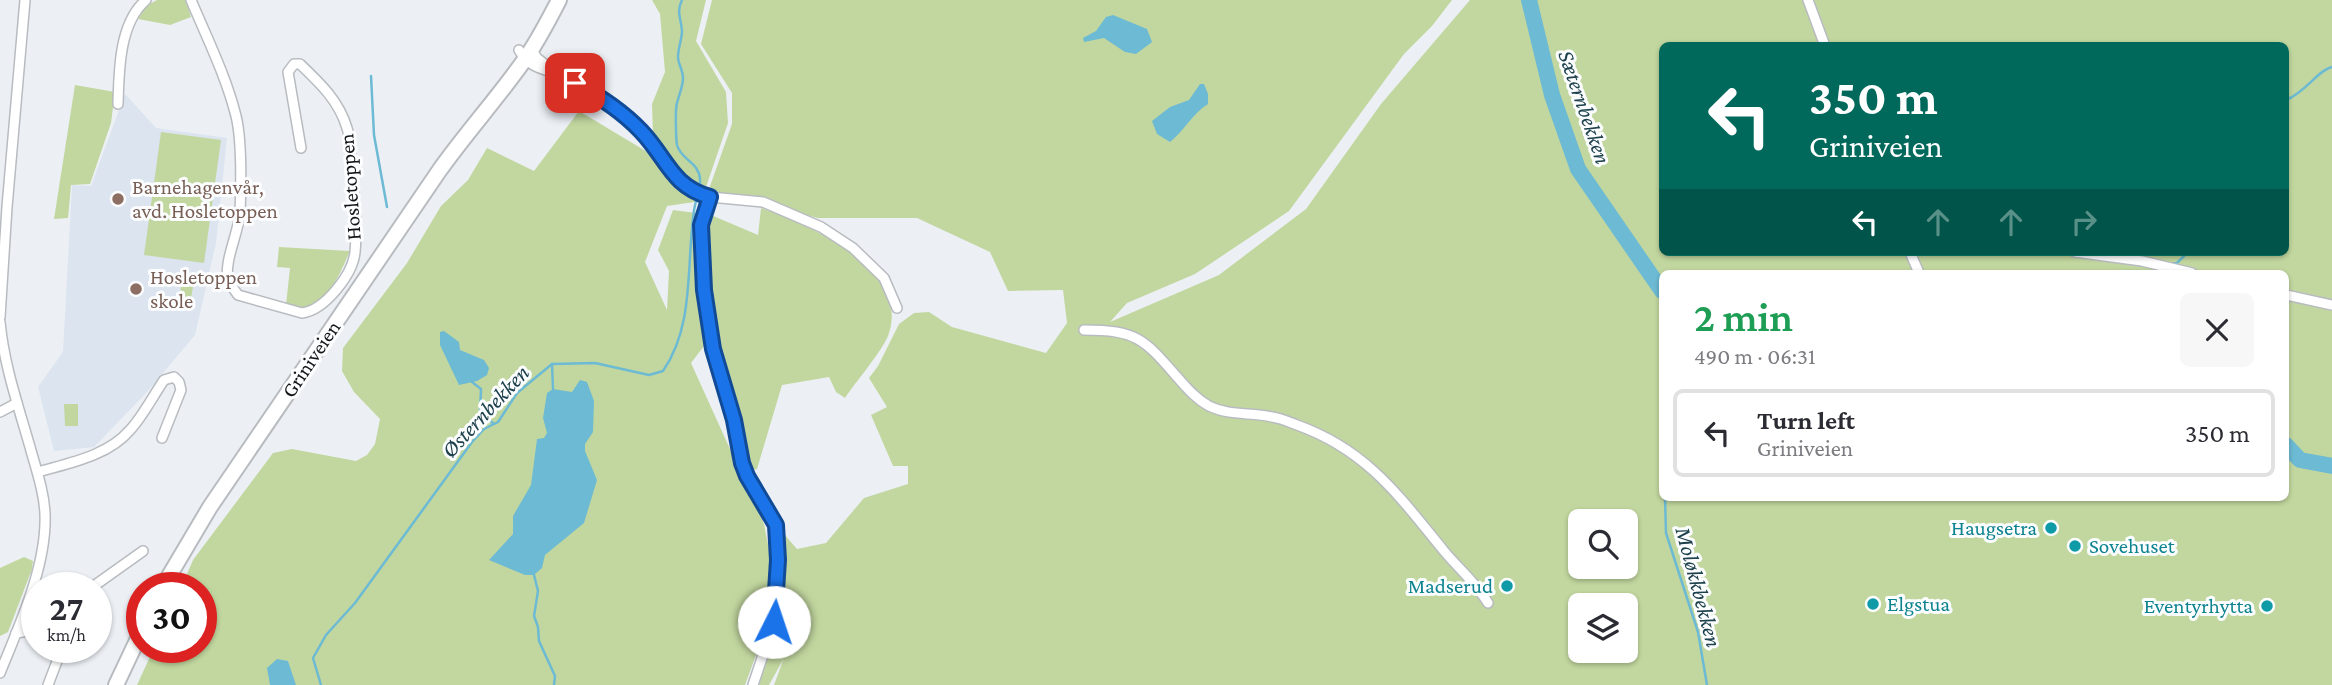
<!DOCTYPE html>
<html lang="en">
<head>
<meta charset="utf-8">
<style>
  body { margin:0; font-family:"Crimson Pro",serif; background:#f7f7f7; color:#2b2b33; height:100vh; display:flex; flex-direction:column; font-size:26px; white-space:nowrap }
  * { box-sizing:border-box; margin:0 }
  p { font-size:23px; color:#7c7c81 }
  .icon { flex:none; width:38px; height:38px; fill:none; stroke:currentColor; stroke-width:2; stroke-linecap:round; stroke-linejoin:round }
  .map { position:relative; flex:1; overflow:hidden }
  .panel { position:absolute; left:1659px; top:270px; width:630px; height:231px; display:flex; flex-direction:column; background:#fff; border-radius:10px; box-shadow:0 2px 5px #0004 }
  .panel>* { flex:none }
  .banner { position:absolute; left:1659px; top:42px; width:630px; height:214px; border-radius:10px; box-shadow:0 2px 5px #0004; background:#00695c; color:#fff; overflow:hidden }
  .controls { position:absolute; left:1568px; top:509px; display:grid; gap:14px }
  .controls a { display:grid; place-items:center; width:70px; height:70px; border-radius:10px; background:#fff; box-shadow:0 2px 5px #0004; font-size:35px }
  .speed { position:absolute; left:21px; top:572px; display:flex; gap:14px; font-size:35px; font-weight:700; text-align:center }
  .speed>* { display:grid; place-content:center; width:91px; height:91px; border-radius:50%; background:#fff; box-shadow:0 2px 5px #0004; line-height:1 }
  .speed small { font-size:18px; font-weight:400 }
  .speed .limit { border:10px solid #d22; background:#fff; color:#111 }
  .pin { position:absolute; display:grid; place-items:center; width:60px; height:60px; color:#fff; margin:-30px; border-radius:14px; box-shadow:0 4px 10px #0006 }
  .me { position:absolute; width:77px; margin:-38px; rotate:4deg; stroke-linejoin:round; filter:drop-shadow(0 0 5px #0008) }
  .turn { display:flex; align-items:center; gap:24px; height:147px; padding:0 35px; font-size:32px }
  .turn .icon { width:91px; height:91px; stroke-width:2.5 }
  .turn b { display:block; font-size:49px; line-height:60px }
  .lanes { display:flex; align-items:center; height:66px; padding:0 35px; background:#0003; justify-content:center; gap:35px; direction:ltr }
  .lanes .off { opacity:.35 }
  .round { display:grid; place-items:center; flex:none; width:74px; height:74px; border-radius:10px; background:#f7f7f7 }
  .overview { display:flex; align-items:center; justify-content:space-between; height:119px; padding:0 35px }
  h1 { font-size:42px; font-weight:600; line-height:52px; color:#1e9e55 }
  ul { padding:0; list-style:none }
  li { display:flex; align-items:center; gap:21px; height:88px; margin:0 14px 10px; padding:0 21px; border:4px solid #e1e1e2; border-radius:10px }
  li div { flex:1 }
  li b { display:block; font-size:26px }
  li em { font-style:normal }
  .map>svg:first-child { display:block }
  .built { fill:#dbe4ef }
  .green { fill:#c2d79f; fill-rule:evenodd }
  .water { fill:#6cbad3 }
  .lines { fill:none; stroke-linecap:round; stroke-linejoin:round }
  .stream { stroke:#6cbad3; stroke-width:2.5 }
  .river { stroke:#6cbad3; stroke-width:16 }
  .street-casing { stroke:#b8bcc0; stroke-width:12 }
  .primary-casing { stroke:#b8bcc0; stroke-width:18 }
  .street { stroke:#fff; stroke-width:9 }
  .primary { stroke:#fff; stroke-width:14 }
  .route-casing { stroke:#114b97; stroke-width:18 }
  .route { stroke:#1a73e8; stroke-width:12 }
  .education-dot { fill:#8d6e63; stroke:#fcfdfe; stroke-width:2.5 }
  .culture-dot { fill:#0f9aa8; stroke:#fcfdfe; stroke-width:2.5 }
  .labels { text-anchor:middle; stroke-width:6; stroke-linejoin:round; paint-order:stroke }
  .education-label { font-size:21px; fill:#785e54; stroke:#fcfdfe; text-anchor:start }
  .street-label { font-size:21px; fill:#121415; stroke:#fcfdfe }
  .culture-label { font-size:21px; fill:#0d838f; stroke:#fcfdfe; text-anchor:end }
  .water-label { font-size:23px; font-style:italic; fill:#1d414d; stroke:#fcfdfe }
</style>
</head>
<body>
<div class="map">
<svg width="2332" height="685" viewBox="0 0 2332 685">
  <rect width="100%" height="100%" fill="#ecf0f5"/>
  <path class="built" d="M125,94l31,34 71,10 -11,105 -21,92 -49,58 -52,54 -40,4 -16,-64 25,-35 9,-167 19,1z"/>
  <g class="green">
    <path d="M157,0h29l5,17 -21,8 -32,-6 8,-13z"/>
    <path d="M652,0h54l-10,41 30,51 2,31 -22,64 3,2 23,-65v-31l-31,-49 11,-44h740l-20,26 -28,28 -115,157 -94,63 -68,29 -17,19 109,-47 87,-66 75,-105 89,-104h862v685h-1558l10,-27 -15,27h-10l21,-72 4,-79 13,15 29,-6 38,-45 44,-14v-18h-15l-22,-51 16,-8 -18,-29 9,-12 21,-42 15,-11 15,-1 23,15 94,26 21,-30 -4,-33 -55,1 -18,-39 -73,-34h-99l-83,-22 -68,10 -22,56 22,48 2,-39 -11,-21 15,-40 38,5 47,20 3,-27c47,16 152,62 127,128 -6,15 -33,47 -43,62l-9,-6 -7,-15 -47,8 -25,84 -5,1 -24,-86 -11,-55 -26,34 73,161 9,47 -10,65 -18,49h-608l17,-37h47v-60h-20l12,-28 80,-107 19,-4 64,12 11,-6 8,-11 5,-25 -26,-27 -12,-21 1,-23 64,-85 34,-57 27,-26 19,-32 47,23 45,-60 110,66 -14,-11 -22,-31 -1,-31 13,-32 -5,-58zM1662,46h624v206h-624zM1662,273h624v224h-624zM1580,522h46v45h-46zM1580,606h46v45h-46z"/>
    <path d="M75,85l40,7 -4,31 -21,61 -19,1 -3,33 -14,1z"/>
    <path d="M161,132l60,8 -17,123 -60,-8z"/>
    <path d="M279,247l71,4c-9,19 -19,49 -42,56 -7,1 -16,-1 -22,-2l4,-37 -13,-1z"/>
    <path d="M182,279l12,2 -4,23 -11,-1z"/>
    <path d="M64,404h14v22h-13z"/>
    <path d="M24,557l9,4 -1,8 -24,63 -8,4v-68z"/>
  </g>
  <g class="water">
    <path d="M1113,15l34,14 5,13 -16,12 -11,-2 -21,-14 -20,4 -1,-4 13,-7 10,-14z"/>
    <path d="M1200,84h4l4,10v10c-15,9 -24,27 -38,38l-13,-8 -5,-13 18,-14 19,-7z"/>
    <path d="M444,331l15,11 1,8 24,10 5,8 -2,7 -10,6 -18,4 -19,-40v-13z"/>
    <path d="M580,380l7,2 7,19 -1,31 -8,12v7l12,29 -13,43 -39,32 -3,13 -8,7h-9l-36,-15 24,-26v-18l18,-31 6,-46 7,-1 3,-5 -4,-15 4,-25 6,-4 19,3z"/>
    <path d="M277,659l11,2 8,24h-26l-3,-17z"/>
  </g>
  <g class="lines">
    <g class="stream">
      <path d="M371,76l3,59 13,72"/>
      <path d="M2286,100c19,-7 32,-30 46,-33"/>
      <path d="M2169,264l8,-1 11,-11"/>
      <path d="M552,364l1,25"/>
      <path d="M472,382l9,7 -1,25 13,9"/>
      <path d="M1665,497l1,36 32,99 9,53"/>
      <path d="M534,575l4,16 -4,25 4,11 1,14 16,35 -1,9"/>
      <path d="M321,685l-8,-27 13,-23 29,-32 117,-161 12,-13 14,-7 19,-29 35,-29 43,-1 54,12 14,-4c32,-46 23,-107 31,-160 1,-10 7,-22 6,-32 -1,-17 -19,-19 -23,-34 -1,-6 -2,-36 0,-42 2,-9 6,-16 6,-25 0,-8 -5,-14 -5,-21 0,-9 4,-18 4,-26 -1,-13 -6,-19 0,-31"/>
    </g>
    <g class="river">
      <path d="M1529,0l23,95 26,74 84,122"/>
      <path d="M2286,445l14,15 32,6"/>
    </g>
    <g class="street-casing">
      <g id="street">
        <path d="M191,0c16,38 35,76 45,116 6,24 5,71 4,97 -2,22 -16,47 -12,68l10,14 64,18c23,-3 51,-39 53,-61 3,-27 -2,-60 -4,-87 -1,-11 0,-26 -4,-37 -8,-27 -27,-45 -47,-64h-6l-6,8 13,76"/>
        <path d="M1808,0l17,46"/>
        <path d="M531,49l6,9 17,14 42,22 45,37 41,54 28,12 53,5 58,25 32,21 31,30 13,30"/>
        <path d="M519,50c8,14 18,18 33,22"/>
        <path d="M118,104c1,-33 1,-81 28,-104"/>
        <path d="M710,197l-9,28 3,65 9,59 21,71 13,56 29,49 2,15 -4,82 -21,63"/>
        <path d="M1910,252l9,21"/>
        <path d="M2075,252l67,9 50,12"/>
        <path d="M2286,295l46,10"/>
        <path d="M0,317l7,-110 18,-207"/>
        <path d="M0,322c4,43 18,83 30,125 6,22 14,44 15,67 2,52 -26,112 -45,159"/>
        <path d="M1084,330c53,0 60,9 94,48 9,10 18,21 31,28 20,10 42,6 63,11 8,1 17,5 25,8 70,25 102,71 147,126 15,18 32,32 44,52"/>
        <path d="M0,412l17,-9"/>
        <path d="M38,472c31,-9 70,-16 92,-42 13,-14 23,-34 34,-50l10,-3 5,5 2,8 -19,48"/>
        <path d="M91,588l52,-37"/>
        <path d="M16,633l13,-2 8,-5"/>
        <path d="M48,685l14,-37"/>
      </g>
    </g>
    <g class="primary-casing">
      <g id="primary">
        <path d="M162,588l48,-81 229,-336c27,-38 57,-71 84,-109 14,-19 25,-41 36,-62"/>
        <path d="M116,685l26,-55"/>
      </g>
    </g>
    <use href="#street" class="street"/>
    <use href="#primary" class="primary"/>
  </g>
  <g class="lines">
    <g class="route-casing">
      <path id="route" d="M575,83c24,13 48,29 66,48 26,27 30,55 69,66l-9,28 3,65 9,59 21,71 8,43 5,13 29,49 2,35 -4,62"/>
    </g>
    <use href="#route" class="route"/>
  </g>
  <g class="education-dot">
    <circle cx="118" cy="199" r="7"/>
    <circle cx="136" cy="289" r="7"/>
  </g>
  <g class="culture-dot">
    <circle cx="2051" cy="528" r="7"/>
    <circle cx="2075" cy="546" r="7"/>
    <circle cx="1507" cy="586" r="7"/>
    <circle cx="1873" cy="604" r="7"/>
    <circle cx="2267" cy="606" r="7"/>
  </g>
  <g class="labels">
    <g class="education-label">
      <text x="132" y="194">Barnehagenvår,<tspan x="132" dy="24">avd. Hosletoppen</tspan></text>
      <text x="150" y="284">Hosletoppen<tspan x="150" dy="24">skole</tspan></text>
    </g>
    <g class="street-label">
      <text transform="translate(350 187) rotate(-94)" y="7">Hosletoppen</text>
      <text transform="translate(311 359) rotate(-56)" y="7">Griniveien</text>
    </g>
    <g class="culture-label">
      <text x="2037" y="535">Haugsetra</text>
      <text x="2089" y="553" text-anchor="start">Sovehuset</text>
      <text x="1493" y="593">Madserud</text>
      <text x="1887" y="611" text-anchor="start">Elgstua</text>
      <text x="2253" y="613">Eventyrhytta</text>
    </g>
    <g class="water-label">
      <text transform="translate(1585 107) rotate(71)" y="8">Sæternbekken</text>
      <text transform="translate(485 411) rotate(-47)" y="8">Østernbekken</text>
      <text transform="translate(1699 587) rotate(75)" y="8">Moløkkbekken</text>
    </g>
  </g>
</svg>
<div class="controls">
<a><svg class="icon" aria-label="search" viewBox="0 0 24 24"><circle cx="10" cy="10" r="6"/><path d="M15 15l6 6"/></svg></a>
<a><svg class="icon" aria-label="layers" viewBox="0 0 24 24"><path d="M12 4l9 5-9 5-9-5zM3 14l9 5 9-5"/></svg></a>
</div>
<div class="speed"><div>27<small>km/h</small></div><div class="limit">30</div></div>
<div class="pin" style="left:575px;top:83px;background:#d93025"><svg class="icon" aria-label="arrive" viewBox="0 0 24 24"><path d="M6 21V4h12l-3 4 3 4H6"/></svg></div>
<svg class="me" style="left:774px;top:622px" viewBox="-20 -20 40 40"><circle r="19" fill="#fff"/><path d="M0-13L10 11 0 6-10 11z" fill="#1a73e8"/></svg>
<div class="banner">
<div class="turn"><svg class="icon" aria-label="left" viewBox="0 0 24 24"><path d="M17 20v-9H6M10 6l-5 5 5 5"/></svg><div><b>350 m</b>Griniveien</div></div>
<div class="lanes"><svg class="icon" aria-label="left" viewBox="0 0 24 24"><path d="M17 20v-9H6M10 6l-5 5 5 5"/></svg><svg class="icon off" aria-label="ahead" viewBox="0 0 24 24"><path d="M12 20V5M6 11l6-6 6 6"/></svg><svg class="icon off" aria-label="ahead" viewBox="0 0 24 24"><path d="M12 20V5M6 11l6-6 6 6"/></svg><svg class="icon off" aria-label="right" viewBox="0 0 24 24"><path d="M7 20v-9h11M14 6l5 5-5 5"/></svg></div>
</div>
<section class="panel">
<div class="overview"><div><h1>2 min</h1><p>490 m · 06:31</p></div><a class="round"><svg class="icon" aria-label="close" viewBox="0 0 24 24"><path d="M6 6l12 12M18 6L6 18"/></svg></a></div>
<ul>
<li><svg class="icon" aria-label="left" viewBox="0 0 24 24"><path d="M17 20v-9H6M10 6l-5 5 5 5"/></svg><div><b>Turn left</b><p>Griniveien</p></div><em>350 m</em></li>
</ul>
</section>
</div>
</body>
</html>
